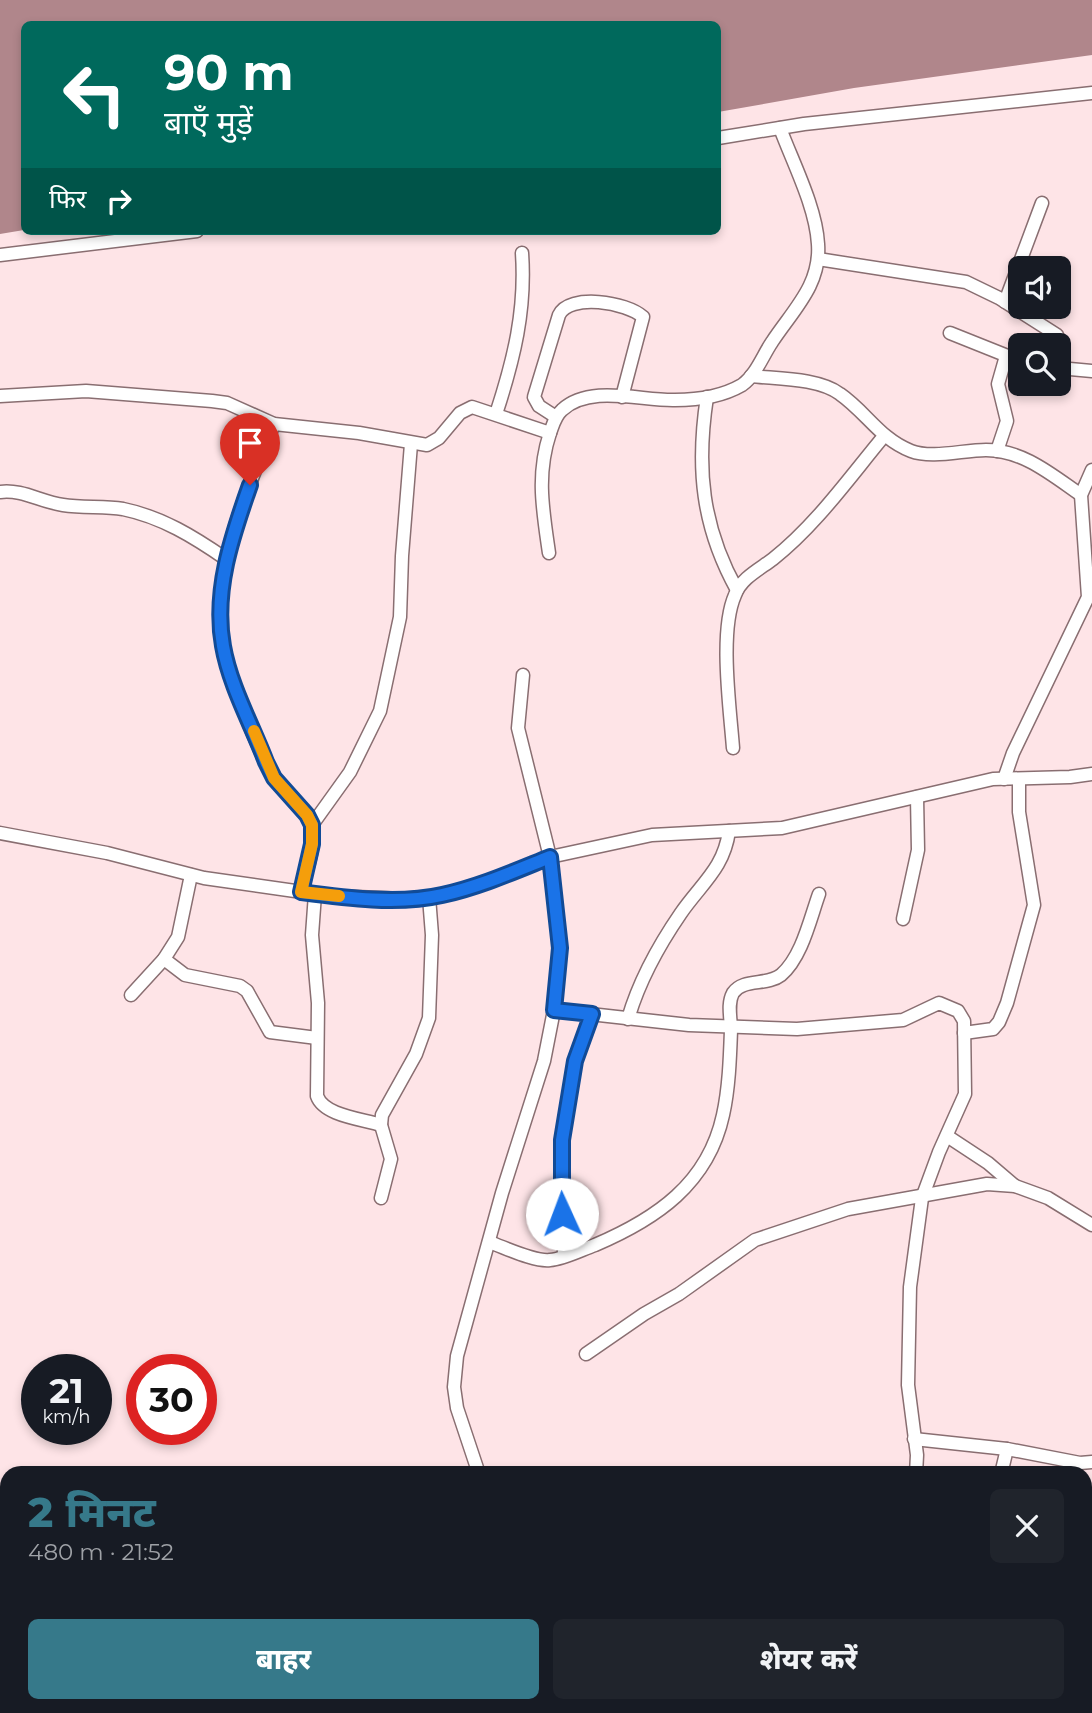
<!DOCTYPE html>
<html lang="hi">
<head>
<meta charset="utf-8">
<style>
  body { margin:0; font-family:Montserrat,"Noto Sans Devanagari",sans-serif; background:#20242c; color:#f1f3f6; height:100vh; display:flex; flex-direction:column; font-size:26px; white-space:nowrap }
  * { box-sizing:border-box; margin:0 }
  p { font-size:23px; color:#9ea1a6 }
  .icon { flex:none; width:38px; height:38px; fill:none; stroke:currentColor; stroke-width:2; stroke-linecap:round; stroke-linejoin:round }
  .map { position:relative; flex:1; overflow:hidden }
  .details { position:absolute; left:0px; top:1466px; width:1092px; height:247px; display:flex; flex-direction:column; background:#171b24; border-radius:21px 21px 0 0; box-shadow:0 4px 10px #0003 }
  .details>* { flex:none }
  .hud { position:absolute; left:21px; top:21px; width:700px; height:214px; border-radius:10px; box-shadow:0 4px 10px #0003; background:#00695c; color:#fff; overflow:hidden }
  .buttons { position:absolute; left:1008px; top:256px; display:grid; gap:14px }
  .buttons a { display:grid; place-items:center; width:63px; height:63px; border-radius:10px; background:#171b24; box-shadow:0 4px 10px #0003; font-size:35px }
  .speed { position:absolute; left:21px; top:1354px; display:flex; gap:14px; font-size:35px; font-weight:700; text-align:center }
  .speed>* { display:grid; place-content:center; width:91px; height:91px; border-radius:50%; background:#171b24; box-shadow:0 4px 10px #0003; line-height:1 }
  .speed small { font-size:18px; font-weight:400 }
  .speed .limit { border:10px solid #d22; background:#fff; color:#111 }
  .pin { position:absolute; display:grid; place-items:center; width:60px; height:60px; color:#fff; margin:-72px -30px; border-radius:50% 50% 50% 0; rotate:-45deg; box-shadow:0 0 7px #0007 }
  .pin .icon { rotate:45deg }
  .me { position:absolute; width:77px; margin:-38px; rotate:358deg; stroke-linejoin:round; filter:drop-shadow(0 0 5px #0008) }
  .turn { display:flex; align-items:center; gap:24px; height:147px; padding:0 28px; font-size:32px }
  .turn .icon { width:91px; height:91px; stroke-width:2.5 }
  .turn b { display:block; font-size:49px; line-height:60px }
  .then { display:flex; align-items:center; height:66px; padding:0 28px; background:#0003; gap:14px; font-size:26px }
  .round { display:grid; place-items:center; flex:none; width:74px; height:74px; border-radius:10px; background:#20242c }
  .overview { display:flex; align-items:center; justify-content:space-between; height:119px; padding:0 28px }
  h1 { font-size:42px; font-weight:800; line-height:52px; color:#36798a }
  .cta { display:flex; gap:14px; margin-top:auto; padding:14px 28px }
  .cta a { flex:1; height:80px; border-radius:10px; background:#36798a; color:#fff; font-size:28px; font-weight:800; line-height:80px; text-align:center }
  .cta a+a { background:#20242c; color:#f1f3f6 }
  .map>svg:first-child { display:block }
  .water { fill:#b0868b }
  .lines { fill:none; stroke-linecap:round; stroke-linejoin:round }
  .minor-casing { stroke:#896e71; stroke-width:15 }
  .minor { stroke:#fff; stroke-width:12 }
  .route-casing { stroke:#114b97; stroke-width:18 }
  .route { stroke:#1a73e8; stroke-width:12 }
  .slow { stroke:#f59e0b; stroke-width:12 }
</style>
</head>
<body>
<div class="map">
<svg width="1092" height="1713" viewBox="0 0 1092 1713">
  <rect width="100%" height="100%" fill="#fee4e7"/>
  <path class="water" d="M0,0h1092v55l-238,33 -136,24v-88h-694v206l-24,4z"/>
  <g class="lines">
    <g class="minor-casing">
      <g id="minor">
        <path d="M718,138l86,-14 288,-31"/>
        <path d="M0,255l197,-24"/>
        <path d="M818,259l148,23 33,16 58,37 3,33"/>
        <path d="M1005,302l37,-99"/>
        <path d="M950,333l70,28"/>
        <path d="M1059,368l33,3"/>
        <path d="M751,376c27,3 67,2 89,18 26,18 40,45 71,57 21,8 52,-1 75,-1 37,0 66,25 95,45"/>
        <path d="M0,396l86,-5 126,10 15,2 47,21 85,9 68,12 12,-7 21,-25 12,-6 78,26"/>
        <path d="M707,397c-11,71 -5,130 30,193"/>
        <path d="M496,414c18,-55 30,-104 26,-161"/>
        <path d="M556,417l-17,-11 -5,-9 25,-82c10,-22 68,-13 84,2l-21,80"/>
        <path d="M274,424c-28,69 -63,145 -51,221 4,27 37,111 52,134 11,16 34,30 37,50 4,19 -7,44 -11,63"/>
        <path d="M997,451l10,-30 -9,-37 8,-28"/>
        <path d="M0,492c22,-3 41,10 63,13 20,3 41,1 60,4 39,8 71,28 103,50"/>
        <path d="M549,553c-6,-42 -13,-78 1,-120 3,-8 5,-17 12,-23 28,-26 79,-9 113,-10 22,0 48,-4 67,-15 14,-10 21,-30 30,-43 21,-32 49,-57 46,-98 -2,-37 -25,-81 -38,-116"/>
        <path d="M733,748c-3,-40 -14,-117 2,-153 6,-17 25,-26 38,-36 43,-34 76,-81 111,-123"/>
        <path d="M1004,779l9,-26 75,-156 -7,-102 11,-25"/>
        <path d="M312,825l38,-53 30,-61 20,-94 2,-61 9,-112"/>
        <path d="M0,833l107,20 97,25 126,18 76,3 34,-3 30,-8 80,-31 102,-22 130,-7 211,-49 77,-2 22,-3"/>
        <path d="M315,894l-3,41 6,68 -1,93c7,20 46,23 64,29"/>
        <path d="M903,919l15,-69 -1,-53"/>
        <path d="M164,959l21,16 55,11 7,5 23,41 47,6"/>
        <path d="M131,995l33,-36 14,-22 13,-62"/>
        <path d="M554,1010l135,15 108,4 106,-9 36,-17 19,8 6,10 1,73 -26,58 -17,46 -12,89 -2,98 9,70 -1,19"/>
        <path d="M628,1019c11,-38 31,-74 53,-106 21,-30 43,-45 48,-82"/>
        <path d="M964,1033l29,-4 6,-7 8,-19 27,-98 -15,-93v-33"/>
        <path d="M947,1136l41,27 27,23"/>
        <path d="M381,1198l10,-39 -10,-34 1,-10 34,-61 13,-36 3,-83 -3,-38"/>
        <path d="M489,1242c15,5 45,20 61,18 14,-1 31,-10 45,-15 61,-26 113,-61 128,-130 6,-27 7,-57 8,-85 0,-12 -4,-26 2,-37 10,-15 34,-7 48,-18 21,-18 29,-56 38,-81"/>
        <path d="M564,1256l-2,-116 13,-79 17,-46"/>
        <path d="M586,1354l58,-40 35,-20 76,-54 93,-31 139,-25 28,2 33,12 44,27"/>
        <path d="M914,1439l93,10 73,14 12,-1"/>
        <path d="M479,1474l-22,-66 -3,-21 3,-31 45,-163 42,-132 10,-51 6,-62 -10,-91 -32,-129 5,-53"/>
        <path d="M1001,1474l6,-25"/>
        <path d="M1085,1661l7,-8"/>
        <path d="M394,1713l5,-7"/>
        <path d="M866,1713l1,-7"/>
        <path d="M1041,1713l1,-7"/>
      </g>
    </g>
    <use href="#minor" class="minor"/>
  </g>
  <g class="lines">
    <g class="route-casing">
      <path id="route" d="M250,485c-18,51 -37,106 -27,161 7,40 29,79 43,116l8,16 33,37 5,10v19l-11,48c45,6 97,13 141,3 37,-8 73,-24 108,-38l10,91 -6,62 38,4 -17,47 -13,79v74"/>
    </g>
    <use href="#route" class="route"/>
    <path class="slow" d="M254,731l20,47 33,37 5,10v19l-11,48 38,4"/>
  </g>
</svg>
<div class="buttons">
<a><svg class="icon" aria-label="sound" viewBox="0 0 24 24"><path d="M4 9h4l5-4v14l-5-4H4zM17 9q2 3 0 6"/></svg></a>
<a><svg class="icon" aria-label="search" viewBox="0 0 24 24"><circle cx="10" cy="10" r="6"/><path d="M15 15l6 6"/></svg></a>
</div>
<div class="speed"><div>21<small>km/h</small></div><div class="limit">30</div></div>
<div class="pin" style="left:250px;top:485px;background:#d93025"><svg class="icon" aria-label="arrive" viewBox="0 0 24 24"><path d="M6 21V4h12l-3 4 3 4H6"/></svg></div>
<svg class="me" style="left:562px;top:1214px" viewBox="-20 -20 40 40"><circle r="19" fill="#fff"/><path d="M0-13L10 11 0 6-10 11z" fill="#1a73e8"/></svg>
<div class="hud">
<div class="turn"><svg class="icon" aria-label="left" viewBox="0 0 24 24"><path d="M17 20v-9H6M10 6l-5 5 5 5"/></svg><div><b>90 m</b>बाएँ मुड़ें</div></div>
<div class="then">फिर<svg class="icon" aria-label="right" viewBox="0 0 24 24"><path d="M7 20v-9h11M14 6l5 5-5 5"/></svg></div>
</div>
<section class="details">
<div class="overview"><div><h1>2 मिनट</h1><p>480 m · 21:52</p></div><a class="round"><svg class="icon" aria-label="close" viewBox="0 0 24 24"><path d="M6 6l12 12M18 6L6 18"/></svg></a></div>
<div class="cta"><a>बाहर</a><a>शेयर करें</a></div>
</section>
</div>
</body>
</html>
